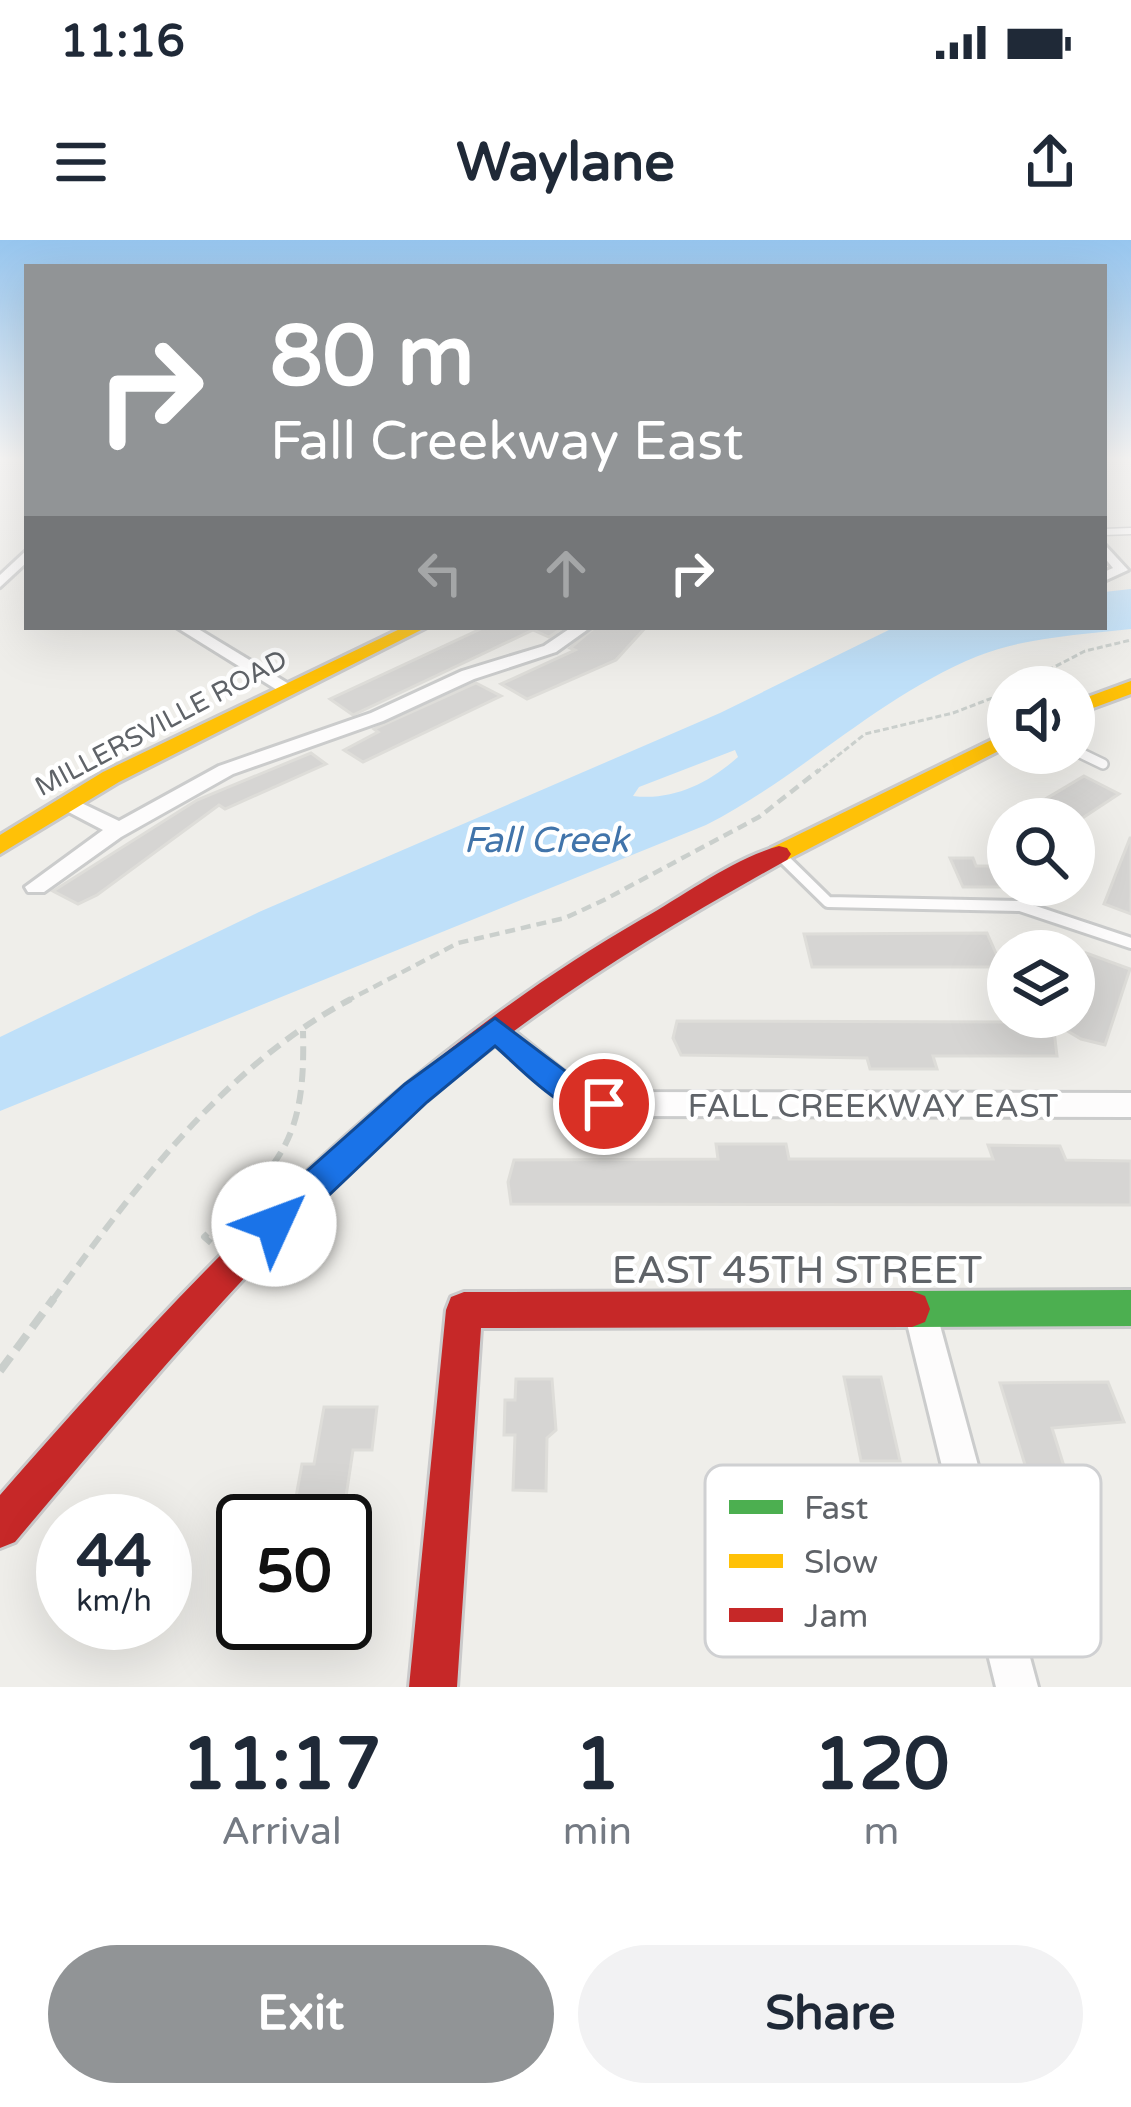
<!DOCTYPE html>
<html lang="en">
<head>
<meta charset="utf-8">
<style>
  body { margin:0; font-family:"Varela Round",sans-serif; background:#f2f2f3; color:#1f2937; height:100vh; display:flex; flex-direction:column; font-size:45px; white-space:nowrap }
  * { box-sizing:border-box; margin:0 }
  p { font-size:39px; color:#747a83 }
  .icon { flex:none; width:66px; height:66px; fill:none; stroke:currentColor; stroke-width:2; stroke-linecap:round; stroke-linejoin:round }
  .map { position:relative; height:1447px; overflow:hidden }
  .details { display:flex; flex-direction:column; background:#fff; flex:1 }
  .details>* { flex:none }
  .banner { position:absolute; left:24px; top:24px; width:1083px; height:366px; border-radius:0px; box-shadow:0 12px 48px #0002; background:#919496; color:#fff; overflow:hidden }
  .controls { position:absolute; left:987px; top:426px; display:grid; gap:24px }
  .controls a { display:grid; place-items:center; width:108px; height:108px; border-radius:50%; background:#fff; box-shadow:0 12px 48px #0002; font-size:60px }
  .speed { position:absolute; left:36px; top:1254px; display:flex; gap:24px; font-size:60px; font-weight:700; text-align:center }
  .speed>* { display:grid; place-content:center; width:156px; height:156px; border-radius:50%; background:#fff; box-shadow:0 12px 48px #0002; line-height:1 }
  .speed small { font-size:30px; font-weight:400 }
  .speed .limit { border:6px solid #111; border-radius:18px; background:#fff; color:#111 }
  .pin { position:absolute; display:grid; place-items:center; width:102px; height:102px; color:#fff; margin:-51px; border:6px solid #fff; border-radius:50%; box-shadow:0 3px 12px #0007 }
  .me { position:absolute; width:132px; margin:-66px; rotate:47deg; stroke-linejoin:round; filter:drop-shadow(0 0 9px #0008) }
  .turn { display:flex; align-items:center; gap:42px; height:252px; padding:0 48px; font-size:54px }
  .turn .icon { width:156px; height:156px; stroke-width:2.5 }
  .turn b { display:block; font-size:84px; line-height:102px }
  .lanes { display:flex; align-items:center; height:114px; padding:0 48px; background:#0003; justify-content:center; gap:60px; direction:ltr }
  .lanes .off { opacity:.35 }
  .eta { display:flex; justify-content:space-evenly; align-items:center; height:204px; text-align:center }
  .eta b { font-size:72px; font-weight:700; line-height:84px }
  .primary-button { display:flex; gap:24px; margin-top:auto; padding:24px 48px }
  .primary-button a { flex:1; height:138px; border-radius:72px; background:#919496; color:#fff; font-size:48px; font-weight:700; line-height:138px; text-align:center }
  .primary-button a+a { background:#f2f2f3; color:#1f2937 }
  .status { display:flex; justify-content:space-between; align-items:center; height:84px; padding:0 60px; background:#fff; direction:ltr }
  .status svg { height:33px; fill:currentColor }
  header { display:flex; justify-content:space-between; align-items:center; height:156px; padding:0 48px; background:#fff; font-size:54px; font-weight:700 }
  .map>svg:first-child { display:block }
  .water { fill:#bfe0f9; fill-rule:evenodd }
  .building { fill:#d6d5d3; stroke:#deddd9; stroke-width:3 }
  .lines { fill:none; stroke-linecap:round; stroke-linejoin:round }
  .lane-far2-casing { stroke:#cbcccc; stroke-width:9 }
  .lane-far1-casing { stroke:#cbcccc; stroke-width:14 }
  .lane-casing { stroke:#cbcccc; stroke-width:16 }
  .street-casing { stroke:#cbcccc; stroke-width:6 }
  .fast-casing { stroke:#cacacb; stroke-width:6 }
  .slow-casing { stroke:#cacacb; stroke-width:6 }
  .jam-casing { stroke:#cacacb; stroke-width:6 }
  .path-far3 { stroke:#cacfcc; stroke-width:3; stroke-dasharray:6 3; stroke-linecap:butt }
  .path-far2 { stroke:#cacfcc; stroke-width:4.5; stroke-dasharray:10 6; stroke-linecap:butt }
  .path-far1 { stroke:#cacfcc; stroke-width:6; stroke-dasharray:14 8; stroke-linecap:butt }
  .path { stroke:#cacfcc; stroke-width:8; stroke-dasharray:18 9; stroke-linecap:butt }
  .lane-far2 { stroke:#fdfcfc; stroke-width:6 }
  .lane-far1 { stroke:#fdfcfc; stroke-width:9 }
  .lane { stroke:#fdfcfc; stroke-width:10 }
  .street { fill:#fdfcfc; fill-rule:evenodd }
  .fast { fill:#4caf50; fill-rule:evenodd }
  .slow { fill:#ffc107; fill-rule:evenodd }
  .jam { fill:#c62828; fill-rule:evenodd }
  .route { fill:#1a73e8; stroke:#114b97; stroke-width:3 }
  .labels { text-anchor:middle; stroke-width:9; stroke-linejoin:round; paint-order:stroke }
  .far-street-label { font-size:27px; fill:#5f6368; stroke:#fff }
  .street-label { font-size:33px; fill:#5f6368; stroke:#fff }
  .water-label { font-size:36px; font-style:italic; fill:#4174aa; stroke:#fff }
  .near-street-label { font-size:39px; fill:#5f6368; stroke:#fff }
  .key { fill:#fff; stroke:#cfd0d2; stroke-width:3 }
  .key-label { font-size:33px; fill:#5f6368 }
</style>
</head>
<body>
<div class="status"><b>11:16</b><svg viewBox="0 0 49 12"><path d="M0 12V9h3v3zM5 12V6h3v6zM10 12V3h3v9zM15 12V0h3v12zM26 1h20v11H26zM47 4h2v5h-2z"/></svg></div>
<header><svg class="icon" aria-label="menu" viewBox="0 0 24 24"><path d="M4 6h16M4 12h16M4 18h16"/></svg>Waylane<svg class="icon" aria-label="share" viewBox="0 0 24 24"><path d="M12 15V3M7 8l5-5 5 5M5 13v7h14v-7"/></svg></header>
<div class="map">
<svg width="1131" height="1447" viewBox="0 0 1131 1447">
  <rect width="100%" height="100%" fill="#efeeea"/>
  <path class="water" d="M1131,349v40c-51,6 -105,8 -153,27 -101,41 -177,121 -272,169l-706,286v-74l259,-125 461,-199 175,-86h209v-35zM735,510l3,7c-29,26 -65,44 -105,39l6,-9z"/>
  <g class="building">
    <path d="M485,387h79l-15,10 -16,-7 -180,85 -23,-16z"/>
    <path d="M595,387h51l-30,33 -89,39 -26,-15 74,-34 -5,-2z"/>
    <path d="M476,443l25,13 -138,66 -19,-12 34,-18 -4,-3z"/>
    <path d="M311,513l15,11 -101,45 -6,-4 -122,90 -19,9 -25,-13 144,-91z"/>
    <path d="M1084,536l35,18 -38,25h-69z"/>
    <path d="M1130,598h1v76l-27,-10z"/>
    <path d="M950,618h23l3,8h32v21h-45z"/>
    <path d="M987,693l15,34h-190l-8,-33z"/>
    <path d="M1086,713l44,16 -25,76 -24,-6 -37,-22h30v-33z"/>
    <path d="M677,781l376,1 4,34h-124l4,13h-67l-3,-11 -186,-3 -8,-17z"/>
    <path d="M716,904h70l3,15h204l-5,-14 72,1 6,14 65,1v44l-620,-1 -3,-22 6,-22 204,-1z"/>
    <path d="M844,1137h37l19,84h-39z"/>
    <path d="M516,1139h36l4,51 -9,8 -1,53 -33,-1 2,-55h-11l1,-35h10z"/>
    <path d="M1108,1142l16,40 -72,6 16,51 -39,-1 -29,-95z"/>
    <path d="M324,1167h53l-5,43h-19l-9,60h-34l2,-13h-16l6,-33h12z"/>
  </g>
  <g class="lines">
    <g class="lane-far2-casing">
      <path id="lane-far2" d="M1104,292l27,-1"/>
    </g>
    <g class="lane-far1-casing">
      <path id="lane-far1" d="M1074,510l29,14"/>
    </g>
    <g class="lane-casing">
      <path id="lane" d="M779,614l49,48 192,4 111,37"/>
    </g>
    <g class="street-casing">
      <g id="street">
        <path d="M1104,304l24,26 -24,11v-9l9,-4 -9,-11z"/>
        <path d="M27,310v12l-27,25v-12z"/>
        <path d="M176,387h19l102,62 -15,4z"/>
        <path d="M572,387h19l-35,25 -82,27 -91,42 -150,53 -112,63 -77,55h-16l-3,-5 78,-57 -44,-23v-8h14l46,22 100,-55 152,-53 91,-42 82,-25z"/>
        <path d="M495,780l9,3 76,61 24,8 527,1v24l-527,-1 -44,-16 -74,-63 -4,-7 4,-7z"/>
        <path d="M919,1051l12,4 4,12 103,380h-42l-93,-380 4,-12z"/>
      </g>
    </g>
    <g class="fast-casing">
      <path id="fast" d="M1131,1050v36l-219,1 -13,-5 -5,-13 5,-13 13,-5z"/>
    </g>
    <g class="slow-casing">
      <g id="slow">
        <path d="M404,387h23l-308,155 -119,72v-19l103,-63z"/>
        <path d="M1131,441v13l-57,21v-13z"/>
        <path d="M1008,492v14l-221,114h-16l-4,-6 4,-6z"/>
      </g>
    </g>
    <g class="jam-casing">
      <g id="jam">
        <path d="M779,606l8,2 4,6 -4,6c-106,59 -210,121 -306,196 -176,139 -322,315 -466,486l-15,6v-53c191,-218 389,-430 642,-576 43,-24 90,-60 137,-73z"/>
        <path d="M912,1051l13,5 5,13 -5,13 -13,5 -431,1 -24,359h-48l37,-377 5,-13 13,-5z"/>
      </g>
    </g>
    <g class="path-far3">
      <path d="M1016,447l69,-36 46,-11"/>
      <path d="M816,533l49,-39 88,-21 55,-21"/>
    </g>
    <path class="path-far2" d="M345,762l113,-59 107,-25 39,-18 155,-83 60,-47"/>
    <g class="path-far1">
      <path d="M211,1003l-7,-6c77,-73 102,-96 99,-206"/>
      <path d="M52,1061c83,-113 172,-235 299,-302"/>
    </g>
    <path class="path" d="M0,1131l54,-73"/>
    <use href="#lane-far2" class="lane-far2"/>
    <use href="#lane-far1" class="lane-far1"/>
    <use href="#lane" class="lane"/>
    <use href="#street" class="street"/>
    <use href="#fast" class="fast"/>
    <use href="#slow" class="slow"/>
    <use href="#jam" class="jam"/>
  </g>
  <linearGradient id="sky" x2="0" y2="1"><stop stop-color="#97c6ef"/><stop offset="0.52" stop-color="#f8f7f6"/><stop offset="1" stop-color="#f8f7f6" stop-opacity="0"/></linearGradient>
  <rect width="1131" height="421" fill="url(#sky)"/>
  <path class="route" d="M495,778l86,65 34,11 5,10 -5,9c-42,15 -91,-42 -120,-67l-68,56 -141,134 -12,4 -13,-4 -5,-12 5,-12 144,-128z"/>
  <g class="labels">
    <g class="far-street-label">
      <text transform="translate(161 483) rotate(-28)" y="9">MILLERSVILLE ROAD</text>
    </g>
    <g class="street-label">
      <text x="873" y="877">FALL CREEKWAY EAST</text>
    </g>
    <g class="water-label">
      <text x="546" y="612">Fall Creek</text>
    </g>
    <g class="near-street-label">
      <text x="797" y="1043">EAST 45TH STREET</text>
    </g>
  </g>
  <rect x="705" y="1225" width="396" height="192" rx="18" class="key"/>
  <rect x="729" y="1260" width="54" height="14" fill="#4caf50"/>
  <rect x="729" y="1314" width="54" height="14" fill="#ffc107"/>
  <rect x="729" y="1368" width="54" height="14" fill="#c62828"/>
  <g class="key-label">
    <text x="804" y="1279">Fast</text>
    <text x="804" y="1333">Slow</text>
    <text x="804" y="1387">Jam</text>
  </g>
</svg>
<div class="controls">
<a><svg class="icon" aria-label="sound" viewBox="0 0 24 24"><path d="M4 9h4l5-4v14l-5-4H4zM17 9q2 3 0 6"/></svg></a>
<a><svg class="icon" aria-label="search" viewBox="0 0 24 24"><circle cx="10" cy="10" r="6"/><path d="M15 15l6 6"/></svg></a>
<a><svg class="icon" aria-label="layers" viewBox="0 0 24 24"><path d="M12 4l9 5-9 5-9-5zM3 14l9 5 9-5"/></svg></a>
</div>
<div class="speed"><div>44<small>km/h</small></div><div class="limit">50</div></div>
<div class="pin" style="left:604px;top:864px;background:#d93025"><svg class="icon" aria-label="arrive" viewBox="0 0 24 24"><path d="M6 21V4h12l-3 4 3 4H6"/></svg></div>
<svg class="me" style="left:274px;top:984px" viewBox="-20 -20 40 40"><circle r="19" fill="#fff"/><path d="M0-13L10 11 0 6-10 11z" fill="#1a73e8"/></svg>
<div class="banner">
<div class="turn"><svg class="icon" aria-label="right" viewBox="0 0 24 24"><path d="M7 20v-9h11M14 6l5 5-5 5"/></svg><div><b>80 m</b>Fall Creekway East</div></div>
<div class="lanes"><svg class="icon off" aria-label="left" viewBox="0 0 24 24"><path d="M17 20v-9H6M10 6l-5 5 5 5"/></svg><svg class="icon off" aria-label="ahead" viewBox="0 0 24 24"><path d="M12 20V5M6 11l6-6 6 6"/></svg><svg class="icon" aria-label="right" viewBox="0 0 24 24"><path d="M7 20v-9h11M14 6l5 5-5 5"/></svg></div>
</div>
</div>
<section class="details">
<div class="eta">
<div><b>11:17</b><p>Arrival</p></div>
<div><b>1</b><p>min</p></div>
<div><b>120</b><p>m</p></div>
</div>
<div class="primary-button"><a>Exit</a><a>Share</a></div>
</section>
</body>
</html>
